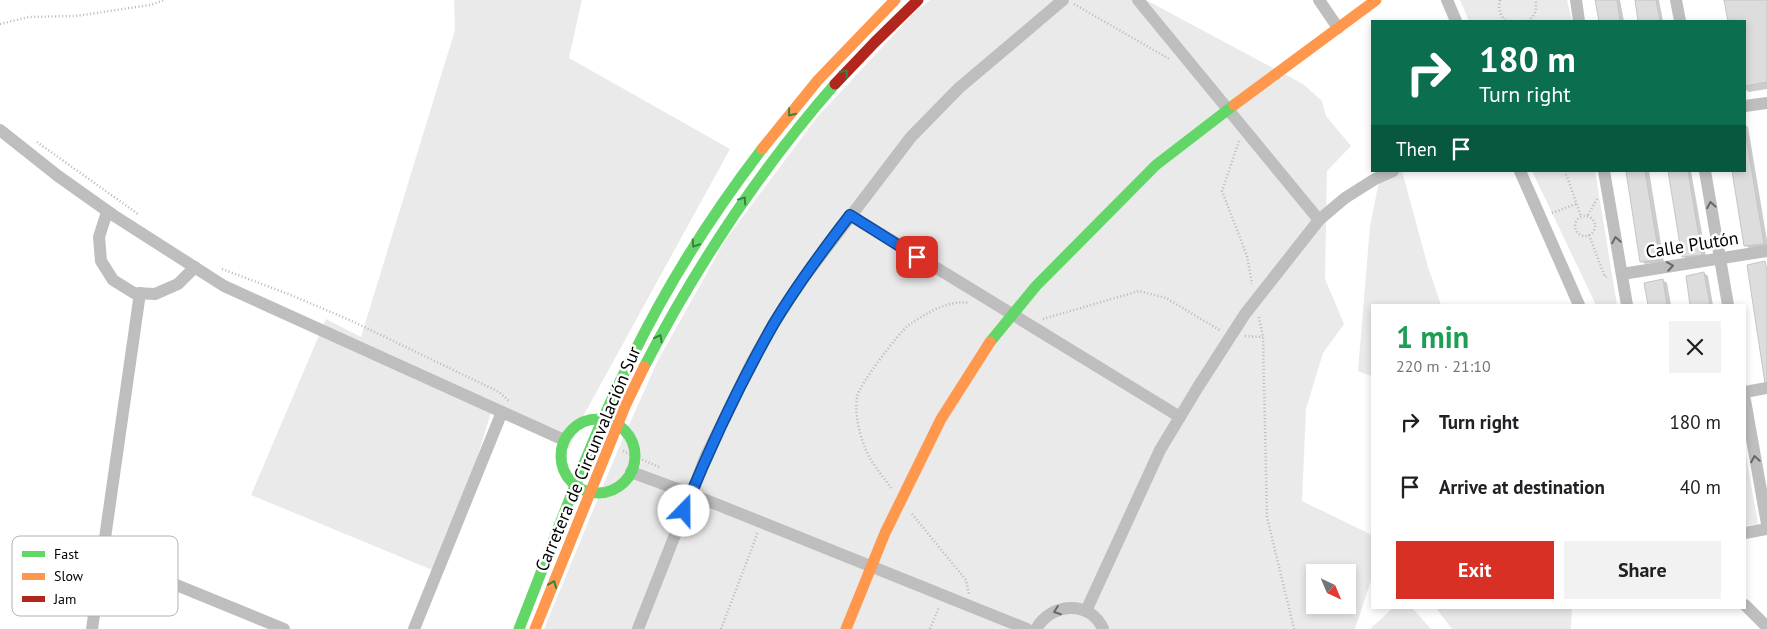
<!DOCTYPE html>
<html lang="en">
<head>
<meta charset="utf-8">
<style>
  body { margin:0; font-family:"PT Sans",sans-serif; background:#f2f2f2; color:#202124; height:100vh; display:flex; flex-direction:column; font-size:19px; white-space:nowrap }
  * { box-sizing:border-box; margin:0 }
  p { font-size:16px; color:#757577 }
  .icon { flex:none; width:28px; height:28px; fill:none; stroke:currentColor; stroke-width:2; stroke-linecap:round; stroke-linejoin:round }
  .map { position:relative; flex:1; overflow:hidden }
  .drawer { position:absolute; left:1371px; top:304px; width:375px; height:305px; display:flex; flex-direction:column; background:#fff; border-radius:0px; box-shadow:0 2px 8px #0003 }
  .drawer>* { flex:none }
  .banner { position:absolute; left:1371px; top:20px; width:375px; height:152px; border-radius:0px; box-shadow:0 2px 8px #0003; background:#0b6e4f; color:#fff; overflow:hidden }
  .needle { width:32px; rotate:136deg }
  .buttons { position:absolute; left:1306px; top:564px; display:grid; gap:10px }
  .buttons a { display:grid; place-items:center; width:50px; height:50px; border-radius:0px; background:#fff; box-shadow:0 2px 8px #0003; font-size:25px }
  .pin { position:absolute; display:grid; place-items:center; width:42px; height:42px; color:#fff; margin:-21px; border-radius:10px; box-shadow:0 2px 8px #0006 }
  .me { position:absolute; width:55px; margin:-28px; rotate:22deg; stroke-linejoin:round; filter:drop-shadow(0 0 4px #0008) }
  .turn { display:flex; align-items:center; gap:18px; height:105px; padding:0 25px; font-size:22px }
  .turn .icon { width:65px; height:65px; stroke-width:2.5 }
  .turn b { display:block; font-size:35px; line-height:42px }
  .then { display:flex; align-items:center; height:48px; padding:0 25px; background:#0003; gap:10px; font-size:19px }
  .round { display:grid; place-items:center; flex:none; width:52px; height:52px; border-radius:0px; background:#f2f2f2 }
  .head { display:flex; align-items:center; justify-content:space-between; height:85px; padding:0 25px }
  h1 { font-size:30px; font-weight:600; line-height:38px; color:#1e9e55 }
  .button { display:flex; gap:10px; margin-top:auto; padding:10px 25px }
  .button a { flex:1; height:58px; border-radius:0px; background:#d93025; color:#fff; font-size:20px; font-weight:600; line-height:58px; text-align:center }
  .button a+a { background:#f2f2f2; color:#202124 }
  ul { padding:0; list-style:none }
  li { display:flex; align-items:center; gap:15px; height:65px; padding:0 25px }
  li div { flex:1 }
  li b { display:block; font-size:19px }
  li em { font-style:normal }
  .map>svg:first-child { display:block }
  .green { fill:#eaeaea; fill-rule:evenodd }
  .shadow { fill:#0003 }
  .building { fill:#ddd; stroke:#c5c5c5 }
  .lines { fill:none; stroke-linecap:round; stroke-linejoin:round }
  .path { stroke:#b8b8b8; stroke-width:2.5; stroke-dasharray:1 2.5; stroke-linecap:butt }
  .street { stroke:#bebebe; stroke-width:12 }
  .fast { stroke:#63d668; stroke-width:11 }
  .slow { stroke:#ff974d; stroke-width:11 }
  .jam { stroke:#b3261e; stroke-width:11 }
  .oneway { stroke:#3b803e }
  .oneway2 { stroke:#686868 }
  .route-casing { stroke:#114b97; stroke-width:12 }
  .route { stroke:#1a73e8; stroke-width:9 }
  .labels { text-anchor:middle; stroke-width:5; stroke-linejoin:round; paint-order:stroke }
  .street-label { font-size:18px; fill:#000; stroke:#fff }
  .key { fill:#fff; stroke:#b2b2b2; stroke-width:1 }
  .key-label { font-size:14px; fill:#000 }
</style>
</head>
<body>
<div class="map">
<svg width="1767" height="629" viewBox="0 0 1767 629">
  <rect width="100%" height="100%" fill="#fff"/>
  <g class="green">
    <path d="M454,0h128l-13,58 161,91 -150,273 -11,27 -77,-40 -50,165 -191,-79 75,-176 35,18 94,-307z"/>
    <path d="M930,0h216l157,84 19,17 4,15 25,30 -24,25 -2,108 19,45 -21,29 -17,56 -4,92 70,34v42l-17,52h-811l76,-184 38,-85 68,-121 92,-123 98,-105zM1315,572h33v33h-33z"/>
    <path d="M1460,0h107l5,21h-103z"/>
    <path d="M1381,171h21l26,96 13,38h-69v78l-1,-7 -13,-5 12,-145z"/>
    <path d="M1532,171h63l22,134h-21z"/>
    <path d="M1745,449l13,75 -13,2z"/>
    <path d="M1393,608h19l19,21h-61z"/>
    <path d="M1436,608h136l-1,21h-119z"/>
  </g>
  <g class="shadow">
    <path d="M1597,0h23l4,21h-24z"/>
    <path d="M1636,0h23l4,21h-24z"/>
    <path d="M1725,0h42v89l-18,3 -4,-3v-68h-16z"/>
    <path d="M1745,125l3,2 19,113v6l-18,2 -4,-3z"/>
    <path d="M1627,171h22l15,91 -19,2 -4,-3z"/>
    <path d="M1670,171h21l15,85 -19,3 -4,-3z"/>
    <path d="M1704,273l4,3 5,29h-22z"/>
    <path d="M1663,280l4,3 4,22h-22z"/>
  </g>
  <g class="building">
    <path d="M1595,0h22l3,21h-21z"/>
    <path d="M1635,0h21l4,21h-22z"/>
    <path d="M1724,0h43v82l-22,4v-65h-17z"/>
    <path d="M1745,130l19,114 -20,2 -12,-75h13z"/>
    <path d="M1626,171h19l15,89 -20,2z"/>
    <path d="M1668,171h20l14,84 -20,2z"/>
    <path d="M1765,261l2,10v112h-2l-18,-118z"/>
    <path d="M1704,272l6,33h-20l-4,-29z"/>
    <path d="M1663,279l4,26h-19l-4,-22z"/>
  </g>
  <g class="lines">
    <g class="path">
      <path d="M1500,0c-2,8 0,17 7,21"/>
      <path d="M1074,4l97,56"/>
      <path d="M1528,21c7,-5 10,-13 7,-21"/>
      <path d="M0,24l29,-7 47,-1 74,-11 15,-5"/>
      <path d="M1239,141l-17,50 25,65 5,28"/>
      <path d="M37,142l101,72"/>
      <path d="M1565,171l16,45"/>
      <path d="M1552,213l24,-9"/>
      <path d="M1588,215l9,-16"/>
      <circle cx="1585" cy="226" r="10"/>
      <path d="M1589,235l16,42 4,-1"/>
      <path d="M222,269l69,26 63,27 145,70 10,9"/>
      <path d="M1259,317l4,20 4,180 27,112"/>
      <path d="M1043,319l96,-28 27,7 55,33"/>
      <path d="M1245,336l18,1"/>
      <path d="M623,451l36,16"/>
      <path d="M891,488c-6,-9 -14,-18 -20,-28 -10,-17 -17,-44 -14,-63 2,-12 42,-65 52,-72 16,-11 40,-26 60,-22"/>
      <path d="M912,514l54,66 3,14"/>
      <path d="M721,629l37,-97"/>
      <path d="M930,629l9,-22"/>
    </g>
    <g class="street">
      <path d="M1138,0l181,220"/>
      <path d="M1319,0l19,28"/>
      <path d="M1447,0l9,21"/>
      <path d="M1576,0l3,21"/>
      <path d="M1676,0l4,21"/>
      <path d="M1745,106l22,-3"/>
      <path d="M0,130l58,46 55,39 111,71 340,154"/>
      <path d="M1520,171l59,134"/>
      <path d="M1604,171l23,134"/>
      <path d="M1705,171l23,134"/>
      <path d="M107,212l-8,25 2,24 12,19 21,13 21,1 23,-10 17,-17"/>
      <path d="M850,215l330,202"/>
      <path d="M1622,274l145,-23"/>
      <path d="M1745,392l22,-4"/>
      <path d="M1745,400l22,124"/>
      <path d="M631,472l60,22 336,135"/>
      <path d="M1745,533l22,-4"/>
      <path d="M103,555l181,74"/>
      <path d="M1745,605l22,22"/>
      <path d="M1086,611l74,-161 38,-63 47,-73 74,-94 26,-22 30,-19 18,-8"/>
      <path d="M92,629l48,-336"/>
      <path d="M414,629l88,-217"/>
      <path d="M638,629l68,-173 46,-94 22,-39 31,-47 106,-139 48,-49 104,-88"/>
      <path d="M1036,629c14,-26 54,-30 67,0"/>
    </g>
    <g class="fast">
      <path d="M990,342l46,-56 120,-121 78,-60"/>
      <path d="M644,367c53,-102 115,-196 191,-283"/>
      <circle cx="598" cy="456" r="37"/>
      <path d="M519,629c36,-91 69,-184 113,-272 36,-73 80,-143 130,-208"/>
    </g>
    <g class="slow">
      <path d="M1234,105l142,-105"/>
      <path d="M762,149l56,-69 77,-80"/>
      <path d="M535,629l91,-225 18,-37"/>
      <path d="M846,629l39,-96 56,-114 49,-77"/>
    </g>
    <path class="jam" d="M835,84l40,-42 43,-42"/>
  </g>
  <defs><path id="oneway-chevron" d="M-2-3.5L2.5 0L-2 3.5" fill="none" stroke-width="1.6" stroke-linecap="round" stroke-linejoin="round" transform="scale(1.25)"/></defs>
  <g class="oneway">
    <use href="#oneway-chevron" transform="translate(845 73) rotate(-47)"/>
    <use href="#oneway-chevron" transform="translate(791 113) rotate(129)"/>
    <use href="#oneway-chevron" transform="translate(743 200) rotate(-56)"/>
    <use href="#oneway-chevron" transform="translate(695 244) rotate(123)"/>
    <use href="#oneway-chevron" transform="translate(659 338) rotate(-62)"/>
    <use href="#oneway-chevron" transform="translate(553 584) rotate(-68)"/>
  </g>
  <g class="oneway2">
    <use href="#oneway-chevron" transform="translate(1711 205) rotate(-100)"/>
    <use href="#oneway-chevron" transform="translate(1616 240) rotate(-100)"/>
    <use href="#oneway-chevron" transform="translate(1670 266) rotate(-9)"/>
    <use href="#oneway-chevron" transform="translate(1755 459) rotate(-100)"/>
    <use href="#oneway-chevron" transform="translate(1057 611) rotate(160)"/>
  </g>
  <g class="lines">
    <g class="route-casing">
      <path id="route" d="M684,511c26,-64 55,-126 89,-186 23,-39 50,-75 77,-110l67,42"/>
    </g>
    <use href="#route" class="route"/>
  </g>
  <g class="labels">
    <g class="street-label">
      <text transform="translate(1692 245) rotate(-9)" y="6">Calle Plutón</text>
      <text transform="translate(588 459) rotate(-67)" y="6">Carretera de Circunvalación Sur</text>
    </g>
  </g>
  <rect x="12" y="536" width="166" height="80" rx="8" class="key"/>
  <rect x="22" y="551" width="23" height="6" fill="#63d668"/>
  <rect x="22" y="573" width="23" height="7" fill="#ff974d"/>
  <rect x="22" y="596" width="23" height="6" fill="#b3261e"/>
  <g class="key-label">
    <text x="54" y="559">Fast</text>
    <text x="54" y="581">Slow</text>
    <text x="54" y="604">Jam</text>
  </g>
</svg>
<div class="buttons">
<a><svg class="needle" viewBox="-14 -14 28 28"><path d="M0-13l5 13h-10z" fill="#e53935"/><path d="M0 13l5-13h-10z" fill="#757577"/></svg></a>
</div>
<div class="pin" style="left:917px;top:257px;background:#d93025"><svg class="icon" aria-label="arrive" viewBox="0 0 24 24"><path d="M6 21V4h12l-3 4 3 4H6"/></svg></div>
<svg class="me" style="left:684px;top:511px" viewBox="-20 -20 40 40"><circle r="19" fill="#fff"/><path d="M0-13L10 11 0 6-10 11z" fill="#1a73e8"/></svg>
<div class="banner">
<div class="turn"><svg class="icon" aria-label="right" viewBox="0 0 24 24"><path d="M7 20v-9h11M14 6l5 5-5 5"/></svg><div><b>180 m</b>Turn right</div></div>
<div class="then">Then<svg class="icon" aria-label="arrive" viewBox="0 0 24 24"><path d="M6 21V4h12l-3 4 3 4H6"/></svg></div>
</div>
<section class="drawer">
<div class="head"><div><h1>1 min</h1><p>220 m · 21:10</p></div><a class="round"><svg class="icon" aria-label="close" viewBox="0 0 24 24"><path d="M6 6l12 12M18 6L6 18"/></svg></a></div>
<ul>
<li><svg class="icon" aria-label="right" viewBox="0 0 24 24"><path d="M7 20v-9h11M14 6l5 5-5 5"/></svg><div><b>Turn right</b></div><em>180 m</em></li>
<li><svg class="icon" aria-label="arrive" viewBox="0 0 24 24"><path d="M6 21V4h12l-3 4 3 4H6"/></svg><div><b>Arrive at destination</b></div><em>40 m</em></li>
</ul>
<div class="button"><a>Exit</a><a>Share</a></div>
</section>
</div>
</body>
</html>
